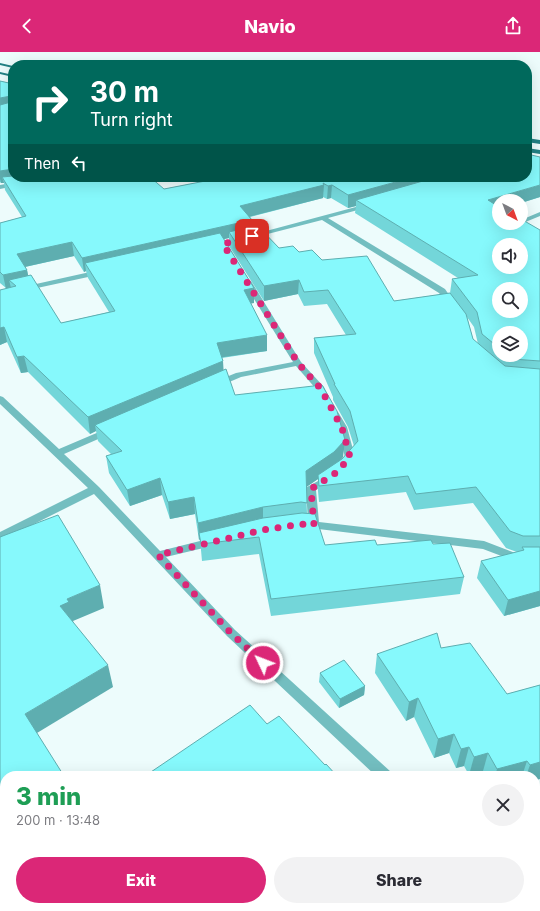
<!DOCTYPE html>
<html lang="en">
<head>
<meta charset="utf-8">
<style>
  body { margin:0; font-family:Inter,sans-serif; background:#f2f2f3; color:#2b2b33; height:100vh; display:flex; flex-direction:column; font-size:15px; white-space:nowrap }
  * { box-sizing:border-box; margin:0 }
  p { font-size:13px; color:#7c7c81 }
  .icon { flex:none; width:22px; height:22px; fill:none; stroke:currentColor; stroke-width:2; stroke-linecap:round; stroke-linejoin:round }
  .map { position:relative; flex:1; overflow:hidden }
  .drawer { position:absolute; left:0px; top:719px; width:540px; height:140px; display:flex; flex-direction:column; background:#fff; border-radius:16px 16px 0 0; box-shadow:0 4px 16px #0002 }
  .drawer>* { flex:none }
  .guide { position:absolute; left:8px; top:8px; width:524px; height:122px; border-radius:16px; box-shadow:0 4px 16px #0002; background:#00695c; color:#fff; overflow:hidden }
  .needle { width:26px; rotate:139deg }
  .controls { position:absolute; left:492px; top:142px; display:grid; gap:8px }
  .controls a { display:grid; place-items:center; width:36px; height:36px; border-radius:50%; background:#fff; box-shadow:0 4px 16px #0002; font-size:20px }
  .pin { position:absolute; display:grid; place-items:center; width:34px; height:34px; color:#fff; margin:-17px; border-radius:8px; box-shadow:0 2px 6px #0006 }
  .me { position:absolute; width:44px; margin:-22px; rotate:313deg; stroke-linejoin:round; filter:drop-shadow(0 0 3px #0008) }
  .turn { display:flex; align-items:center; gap:14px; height:84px; padding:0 16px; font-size:18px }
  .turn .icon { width:52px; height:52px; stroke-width:2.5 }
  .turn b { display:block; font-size:28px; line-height:34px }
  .then { display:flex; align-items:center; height:38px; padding:0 16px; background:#0003; gap:8px; font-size:15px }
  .round { display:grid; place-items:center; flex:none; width:42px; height:42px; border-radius:21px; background:#f2f2f3 }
  .summary { display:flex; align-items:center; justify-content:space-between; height:68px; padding:0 16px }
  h1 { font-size:24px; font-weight:800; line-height:30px; color:#1e9e55 }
  .button { display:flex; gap:8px; margin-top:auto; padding:8px 16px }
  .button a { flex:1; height:46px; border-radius:24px; background:#db2777; color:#fff; font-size:16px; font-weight:800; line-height:46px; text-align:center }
  .button a+a { background:#f2f2f3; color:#2b2b33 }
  header { display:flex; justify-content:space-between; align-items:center; height:52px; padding:0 16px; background:#db2777; color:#fff; font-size:18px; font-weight:800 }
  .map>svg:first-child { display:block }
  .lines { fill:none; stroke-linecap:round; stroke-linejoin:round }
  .minor { fill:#73bec0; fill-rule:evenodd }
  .major { fill:#228184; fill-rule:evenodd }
  .wall { fill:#73d6d9; fill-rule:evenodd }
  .shaded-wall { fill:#5eaeb0 }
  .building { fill:#86f9fc; stroke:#5eaeb0; fill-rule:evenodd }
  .route { stroke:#db2777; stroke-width:7; stroke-dasharray:0 12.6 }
</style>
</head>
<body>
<header><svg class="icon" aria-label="back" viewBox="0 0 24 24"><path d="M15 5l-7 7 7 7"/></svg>Navio<svg class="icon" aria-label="share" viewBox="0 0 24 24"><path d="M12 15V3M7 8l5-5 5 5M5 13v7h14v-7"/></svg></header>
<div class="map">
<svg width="540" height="859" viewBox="0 0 540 859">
  <rect width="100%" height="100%" fill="#edfcfc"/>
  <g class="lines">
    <g class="minor">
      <path d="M17,130l3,2 -1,1 -19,4v-4z"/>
      <path d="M367,152l3,2 -1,1 -41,11 117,71 11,16 -1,2h-6l-10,-14 -117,-73 -109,28 -3,-2z"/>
      <path d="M540,160v4l-17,7h-5h3v-3z"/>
      <path d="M99,218l4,2 -1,2 -102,22v-4z"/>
      <path d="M245,229h6l50,81 23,25 5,10 -1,2h-6l-5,-9 -21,-24 -55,11 -21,9h-6l-1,-2 1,-2 22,-9 57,-11 -49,-79z"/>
      <path d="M0,344l3,1 56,52 47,-20h6l2,2 -2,2 -48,21 35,33 61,64 52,-13 4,1 1,3 -1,3 -50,12 69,73 156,142 2,4h-17l-149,-140 -133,-142 -94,47v-9l88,-44 -88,-84z"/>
      <path d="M335,359l3,1 9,15 8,30 -7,9 -3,1 -5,-3 5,-7 -8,-30 -7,-13z"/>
      <path d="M329,423l4,1 1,2 -1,2 -17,10 3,32 165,19 34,13h22v8h-23l-34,-13 -181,-22 -1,-3 1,-3h6l-2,-32 1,-2z"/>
      <rect x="535" y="769" width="5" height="14"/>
      <path d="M516,854h19l2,5h-19z"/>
    </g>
    <g class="major">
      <path d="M0,11l13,3v2l-13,-3z"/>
      <path d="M0,20l13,3v2l-13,-3z"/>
      <path d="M527,86l13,2v4l-13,-2z"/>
      <path d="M527,96l13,2v4l-13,-2z"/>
    </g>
  </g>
  <g class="wall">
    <path d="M0,29l9,2 4,-1v95l151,12 62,-12 314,20 -19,6v-2h-22v22l41,7v376l-36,10 -27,-38 4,-17 36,-9 -11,-4 -33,-45 -59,7 -8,-18 -87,10 -1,-11v-12l-12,8 1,26 18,32h52l56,-1 31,33 -4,17 -189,22 -12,-62 -57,7 -2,-22 -1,1 -4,-26 -25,5 -8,-24 -32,11 -21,-33 -3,-17 6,-1 -14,-14 -2,-10 -6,3 -62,-62 -7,1 -14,-31 -7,3 6,-57 -6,-5v-60l22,-6 -17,-27 -1,-7h-3l-1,-1zM323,145l4,2 4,-1 17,10 8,-2 -1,7 103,65 -6,1 -2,14 -56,8 -72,-41 -23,-8 -20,-4 -27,-22v-6l-2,-3 73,-19zM229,186v8l35,55 34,-7 6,12 23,-2 19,31 -32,3v15l19,44v3l15,27 6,19 -12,13 -2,1 3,-3 -108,-62 -12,-25 -1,-12 45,-7 -16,-48h3v-15l-30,-49zM74,204l10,16 2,-1 2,7 21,34 -48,11 -33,-47 -1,-6 -2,-3zM467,265l7,10 4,17 -5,-5zM499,281l22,22h-22z"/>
    <path d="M441,596l66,46 33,-9v94l-5,1v-4h-50l-2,-5 -14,4 -5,-9 -8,2 -7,-15 -15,5 -20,-41 -8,4 -31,-48 2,-19z"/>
    <path d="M320,621l45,13 -1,9 -25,13 -20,-26z"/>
    <path d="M202,854h105l-6,5h-96z"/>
    <path d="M432,854h42l-4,5h-33z"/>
  </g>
  <g class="shaded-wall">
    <path d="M11,44l2,11 -13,3v-12z"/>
    <path d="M13,117v8h-11l2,6h-3l-1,-4v-8z"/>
    <path d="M414,125h44l-102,23v6l-8,2v-13z"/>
    <path d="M324,133l-1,13 -83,21v-13z"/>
    <path d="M332,133l-1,13 -4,1 1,-13z"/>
    <path d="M540,133v12l-19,6v-2h-22v8l-11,-9z"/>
    <path d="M252,168v13l-23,-1v6l-139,32 -5,-7 1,8 -2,1 -2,-14z"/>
    <path d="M72,190l2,14 -54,12 -3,-14z"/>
    <path d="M27,218l3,14 -21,-4 2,8 -5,1 -3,-14z"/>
    <path d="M299,228l-1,14 -34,7v-15z"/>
    <path d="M254,236v15l-10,2v-15z"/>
    <path d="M4,275l3,15 -7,3v-17z"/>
    <path d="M267,283v16l-50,7v-15z"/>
    <path d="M24,304l4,16 -7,1 -4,-16z"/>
    <path d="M223,309l1,16 -129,48 1,6 -6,3 -2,-17z"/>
    <path d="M345,388l-2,17 -10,12 -15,6v4l-13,9 1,-17z"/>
    <path d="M160,426l2,17 -32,11 -3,-16z"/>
    <path d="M194,445l1,17 -25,5 -2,-17z"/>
    <path d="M263,455v17l-64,9 1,6 -1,1 -1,-17z"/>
    <path d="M100,533l4,23 -31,13 1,3 -14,-18 7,-7z"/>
    <path d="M540,539v15l-36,10 4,-16z"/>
    <path d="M108,613l5,22 -81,49 -7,-22z"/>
    <path d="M365,634l-1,9 -25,13 1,-9z"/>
    <path d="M418,646l-4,19 -8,4 3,-19z"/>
    <path d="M454,682l-5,19 -15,5 4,-19z"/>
    <path d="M469,695l-5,19 -8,2 5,-19z"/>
    <path d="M488,701l-5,18 -14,4 5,-18z"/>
    <path d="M527,709l-5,15h-27l2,-7z"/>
    <path d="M540,710v17l-5,1v-4h-9l4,-11z"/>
    <path d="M96,854h32l-7,5h-32z"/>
    <path d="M283,854h24l-6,5h-25z"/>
    <path d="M470,854h4l-4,5h-4z"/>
  </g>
  <g class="building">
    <path d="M0,29l9,2 4,-1v87l-13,2v-66l11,-3 1,-5 -1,-1 -11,2z"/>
    <path d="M527,102l13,3v28l-52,15 11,7v16h22v-4l19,11v131l-28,-2 -5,-4h14v-22h-22v15l-17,-14 -5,-22 -25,-33 26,-4 -122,-75 81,-23h90zM499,193h22v22h-22zM499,237h22v22h-22z"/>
    <path d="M13,124v1h137l14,12 62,-12h188l-66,18 -16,-10 -4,1 -5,-3 1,2 -84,21 12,14 -170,38 -10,-16 -55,12 10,16 -24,5 -3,-3v-49l26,-7 -24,-39z"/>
    <path d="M257,173l22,23 14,-2 6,6 13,-2 10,10 45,-4 27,45 56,-8 16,21 7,25 32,27 35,3v167h-17l-13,-5 -34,-44 -60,7 -8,-18 -89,10 -1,-11 24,-16 16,-18 -8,-30 -16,-27h1l-21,-46 42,-4 -28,-44 -24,2 -5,-12 -35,6 -35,-54z"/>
    <path d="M220,181l34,55 -10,2 23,45 -50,8 6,18 -135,56 -64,-61 -7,1 -13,-30 -4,1v-38l16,-4 -7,-6 22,-5 30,48 54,-12 -30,-48z"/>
    <path d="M226,317l9,26 87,-10 15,26 8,29 -11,12 -28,19 1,32 -6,-1 -38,5 -65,16 -4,-26 -26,5 -8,-24 -33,12 -21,-34 16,-5 -27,-26z"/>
    <path d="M302,461l13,1 10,31 50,-5 2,5 54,-5 2,4 17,-1 14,34 -193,22 -12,-62 -58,7 -2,-11 64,-15z"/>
    <path d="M58,463l42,70 -33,14 2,3 -9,4 48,59 -83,49 39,62h-59v130h91l-7,5h-89v-374z"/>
    <path d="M522,495h18v44l-32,9 -27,-39 43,-11z"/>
    <path d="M437,581l4,15 29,-5 37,51 33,-9v77l-10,3 -3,-4 -30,8 -9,-16 -14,4 -5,-10 -8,2 -7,-15 -16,5 -20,-41 -9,4 -32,-48z"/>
    <path d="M344,608l21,26 -25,13 -20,-26z"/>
    <path d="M250,653l17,19 12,-8 46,49 1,-1 11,12h-192z"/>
    <path d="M213,854h70l-7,5h-59z"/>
    <path d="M442,854h28l-4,5h-18z"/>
  </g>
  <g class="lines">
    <path class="route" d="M252,184l-29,8 75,119 23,26 21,39 8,29 -13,15 -26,17 3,36 -13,-1 -38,6 -105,25 73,78 32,30"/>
  </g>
</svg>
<div class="controls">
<a><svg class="needle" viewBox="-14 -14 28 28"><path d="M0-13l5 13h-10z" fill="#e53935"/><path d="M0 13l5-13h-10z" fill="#7c7c81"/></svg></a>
<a><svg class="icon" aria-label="sound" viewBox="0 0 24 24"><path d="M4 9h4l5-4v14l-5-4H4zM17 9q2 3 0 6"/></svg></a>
<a><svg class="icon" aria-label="search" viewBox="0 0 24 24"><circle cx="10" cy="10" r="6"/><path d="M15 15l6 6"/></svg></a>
<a><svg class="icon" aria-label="layers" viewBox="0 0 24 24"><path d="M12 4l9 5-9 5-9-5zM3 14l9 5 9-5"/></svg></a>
</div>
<div class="pin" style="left:252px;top:184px;background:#d93025"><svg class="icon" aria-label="arrive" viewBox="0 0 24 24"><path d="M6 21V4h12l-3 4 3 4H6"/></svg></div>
<svg class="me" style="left:263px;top:611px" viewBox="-20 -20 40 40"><circle r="17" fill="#db2777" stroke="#fff" stroke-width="3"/><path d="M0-11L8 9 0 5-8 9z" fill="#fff"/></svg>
<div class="guide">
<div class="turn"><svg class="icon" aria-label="right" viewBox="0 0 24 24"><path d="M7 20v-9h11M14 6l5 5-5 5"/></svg><div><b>30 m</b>Turn right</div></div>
<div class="then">Then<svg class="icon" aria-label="left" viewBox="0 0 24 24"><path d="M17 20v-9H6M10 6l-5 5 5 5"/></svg></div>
</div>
<section class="drawer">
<div class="summary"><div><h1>3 min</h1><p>200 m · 13:48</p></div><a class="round"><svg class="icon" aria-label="close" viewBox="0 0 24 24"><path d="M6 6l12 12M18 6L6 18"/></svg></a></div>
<div class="button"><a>Exit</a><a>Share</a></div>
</section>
</div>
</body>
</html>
